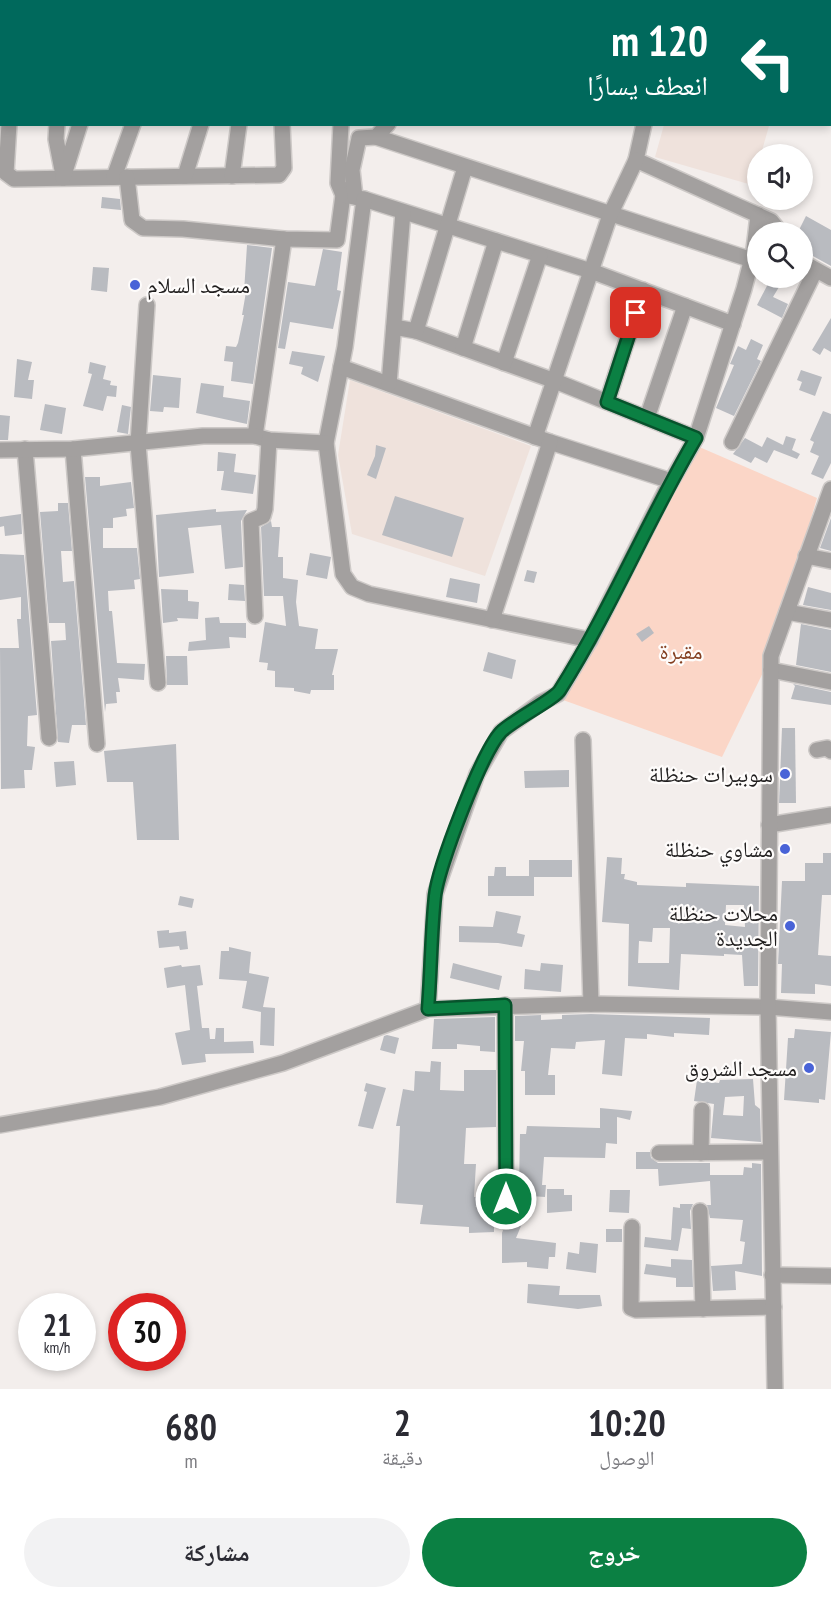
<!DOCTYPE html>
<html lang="ar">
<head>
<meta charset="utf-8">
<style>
  body { margin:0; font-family:"PT Sans Narrow","Noto Naskh Arabic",sans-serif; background:#f2f2f3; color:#2b2b33; direction:rtl; height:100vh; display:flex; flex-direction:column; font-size:22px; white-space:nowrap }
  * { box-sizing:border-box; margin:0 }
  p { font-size:20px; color:#7c7c81 }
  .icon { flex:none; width:33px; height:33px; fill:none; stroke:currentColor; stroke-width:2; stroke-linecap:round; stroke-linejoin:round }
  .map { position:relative; height:1389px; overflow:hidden; direction:ltr }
  .sheet { display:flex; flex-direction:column; background:#fff; flex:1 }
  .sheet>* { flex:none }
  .hud { position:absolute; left:0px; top:0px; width:831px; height:126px; box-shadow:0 3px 9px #0003; direction:rtl; background:#00695c; color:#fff; overflow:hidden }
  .tools { position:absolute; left:747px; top:144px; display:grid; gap:12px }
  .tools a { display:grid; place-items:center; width:66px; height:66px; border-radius:50%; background:#fff; box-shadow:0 3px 9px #0003; font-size:30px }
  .speed { position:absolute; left:18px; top:1293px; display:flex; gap:12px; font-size:30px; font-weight:700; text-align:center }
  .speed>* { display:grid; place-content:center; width:78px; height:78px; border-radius:50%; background:#fff; box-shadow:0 3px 9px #0003; line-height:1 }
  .speed small { font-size:15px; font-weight:400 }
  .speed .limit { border:9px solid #d22; background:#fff; color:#111 }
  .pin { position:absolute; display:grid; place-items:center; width:51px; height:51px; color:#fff; margin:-26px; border-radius:12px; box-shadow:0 3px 9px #0006 }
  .me { position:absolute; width:66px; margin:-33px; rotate:0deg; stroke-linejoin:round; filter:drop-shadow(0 0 4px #0008) }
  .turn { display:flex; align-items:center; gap:21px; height:126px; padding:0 24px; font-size:27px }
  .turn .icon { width:78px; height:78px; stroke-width:2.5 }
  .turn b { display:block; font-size:42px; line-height:51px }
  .eta { display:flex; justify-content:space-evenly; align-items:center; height:102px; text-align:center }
  .eta b { font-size:36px; font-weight:800; line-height:42px }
  .button { display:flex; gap:12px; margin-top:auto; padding:12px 24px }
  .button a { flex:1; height:69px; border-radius:36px; background:#0b8043; color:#fff; font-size:24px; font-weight:800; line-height:69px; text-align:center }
  .button a+a { background:#f2f2f3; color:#2b2b33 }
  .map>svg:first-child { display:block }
  .built { fill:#efe2dc }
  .green { fill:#fbd6c7 }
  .building { fill:#b9bbc0; fill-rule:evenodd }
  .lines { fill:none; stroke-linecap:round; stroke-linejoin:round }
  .minor-casing { stroke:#cdc9c7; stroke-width:18 }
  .minor { stroke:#a3a09f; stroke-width:15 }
  .route-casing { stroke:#07532c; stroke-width:15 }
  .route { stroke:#0b8043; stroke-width:10 }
  .poi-dot { fill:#4963d7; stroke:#fefcfb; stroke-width:2 }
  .labels { text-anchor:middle; stroke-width:4.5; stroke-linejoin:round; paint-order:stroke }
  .poi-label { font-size:22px; fill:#201e1e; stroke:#fefcfb; text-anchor:end }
  .park-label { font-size:22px; fill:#843f20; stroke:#fefcfb }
</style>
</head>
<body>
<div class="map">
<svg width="831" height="1389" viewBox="0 0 831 1389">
  <rect width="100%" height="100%" fill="#f3eeec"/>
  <g class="built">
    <path d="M765,124l4,2 -8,28h-3l-6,31 -97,-28 9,-32z"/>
    <path d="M350,380l181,66 -46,130 -133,-42 -14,-79z"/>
  </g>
  <path class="green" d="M697,446l120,52 -46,158 -49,101 -159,-57z"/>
  <g class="building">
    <path d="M102,197l18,2 1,11 -20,-2z"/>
    <path d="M806,216l25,14v36l-29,-16v-18h-4z"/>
    <path d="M247,245l25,3 -19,136 -22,-3 2,-19 -9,-1 2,-15 10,1 2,-4 6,-28h-2l4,-23h-2z"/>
    <path d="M323,249l19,3 -5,38 4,1 -8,38 -43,-7 -5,27 -7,-1 10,-66 27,4z"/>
    <path d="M93,267l16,1 -2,24 -16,-2z"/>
    <path d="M769,282l10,5 -6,10 15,7 -6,14 -25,-13z"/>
    <path d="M831,318v34l-7,-4 -4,7 -8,-5z"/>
    <path d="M751,339l12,6 -6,14 4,2 -27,55 -18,-8 18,-43 -4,-1 8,-18 8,4z"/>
    <path d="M292,351l33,5 -7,26 -17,-8 2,-7 -14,-3z"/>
    <path d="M17,359l15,3 -4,18h6l-2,19 -18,-2z"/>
    <path d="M90,362l16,4 -3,13 8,2 -1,4 7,1 -1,11 -9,-1 -4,15 -20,-5 9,-32 -4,-1z"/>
    <path d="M801,370l21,7 -7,19 -16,-6 3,-8 -5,-2z"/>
    <path d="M153,375l28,3 -2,30 -15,-1 -1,5 -13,-1z"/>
    <path d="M201,383l23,3 -1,11 27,4 -3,23 -51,-11z"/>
    <path d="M45,404l21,4 -4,26 -22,-4z"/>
    <path d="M122,405l9,2 -3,27 -11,-2z"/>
    <path d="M823,411l8,3v49l-8,16 -12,-5 8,-18 -9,-4 4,-10 -4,-2z"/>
    <path d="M0,415l10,1 -2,24h-8z"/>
    <path d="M786,436l10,3 -4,11 8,4 -3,5 -23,-9 -7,13 -12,-6 -4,6 -18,-9 12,-16 17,9 5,-10 16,8z"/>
    <path d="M376,445l10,3 -10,31 -9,-4 8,-19z"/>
    <path d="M218,452l18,2 -2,18 22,3 -3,19 -32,-4 3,-19h-7z"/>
    <path d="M85,477h15v9l31,-4 3,26 -8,1 1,7 -14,2v10h-10v20h34l3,31 -6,1 1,9 -27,2 1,20h3l5,52 28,1 -1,16 -26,-2 2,14h-4l1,11 -11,1 -1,8z"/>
    <path d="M395,496l69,22 -12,39 -70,-22z"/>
    <path d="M58,503h10l4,48h-11l2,31 11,-1 12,144h-14l-3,18 -11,-1 -7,-101 15,-1 -1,-17h-16l-9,-111 18,-1z"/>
    <path d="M216,509v3l31,-2 -6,11 2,46 -18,2 -4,-44 -33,3 6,45 -35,4 -3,-62z"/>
    <path d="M21,514l1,20 -17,2 -1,-10 -4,1v-10z"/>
    <path d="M831,518v33l-11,-3z"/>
    <path d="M271,521l1,6h8l-2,30h5v21l15,2 -2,22 3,24 19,3 -3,20h23l-6,26h2v15h-23l-1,4 -16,-3v-3l-19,-1v-16l-8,-1 1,-7 -9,-1 6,-40 21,4 -3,-30h-19l-3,-69z"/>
    <path d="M310,553l21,4 -4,22 -21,-4z"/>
    <path d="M0,554l24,1 13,160 -9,1 -1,30 8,1 -3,23h-8l1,18 -24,1 -1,-141h19l-2,-29h4v-22l-21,3z"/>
    <path d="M527,570l10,2 -3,11 -10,-2z"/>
    <path d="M450,578l30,6 -3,19 -31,-6z"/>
    <path d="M229,584l15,1 1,16 -17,-1z"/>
    <path d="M808,587l23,6v17l-28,-5z"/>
    <path d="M161,589l27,1v11l11,1 -1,17 -21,-1 1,3 -15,2z"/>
    <path d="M219,617l1,6h26v15l-17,-1 1,11 -42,3 1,-9 17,-2 -1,-22z"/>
    <path d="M801,624l30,6v42l-35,-7z"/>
    <path d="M649,626l5,7 -12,9 -6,-8z"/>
    <path d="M488,652l28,8 -4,19 -29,-8z"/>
    <path d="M166,656h21l1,29h-21z"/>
    <path d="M793,684l38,8v13l-40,-6 4,-13z"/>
    <path d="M782,728h13l1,75h-17z"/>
    <path d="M176,744l3,96h-42l-4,-58h-26l-3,-31z"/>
    <path d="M74,761l2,24 -20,2 -2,-25z"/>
    <path d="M569,770v17l-44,1 -1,-17z"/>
    <path d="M823,853h8v42h-9l-4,60 13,1v30l-16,-2v10l-34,-1 1,-29h-4l4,-83h23v-18h18z"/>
    <path d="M607,857l15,1 -1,16h4l-1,5 13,3v3l49,2v-4l73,3 -1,100h-14l-2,-31 -18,-1v2l-43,-2 -2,36 -51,-4 1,-62 -27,-2zM726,905h18l1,22 -20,-2zM653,928h17l-1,35h-31l1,-22 13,1z"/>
    <path d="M529,860h43v17h-38v19h-46v-20h6l1,-9h11v9h23z"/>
    <path d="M180,896l14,3 -2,9 -14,-3z"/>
    <path d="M496,911l25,5 -4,17 8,2 -3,12 -24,-4 -39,-1v-16l34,1z"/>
    <path d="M169,930v3l17,-2 2,18 -8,1 -1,-4 -20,2 -2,-17z"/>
    <path d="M229,947l22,5 -2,21 20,4 -6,30 12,1 -1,38 -14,-1 1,-33 -19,-4 5,-27 -28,-2 2,-28h8z"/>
    <path d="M453,963l49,13 -3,14 -49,-12z"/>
    <path d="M541,963l22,2 -2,27 -37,-3 1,-20 15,2z"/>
    <path d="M181,965l1,2 18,-2 3,20 -6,1 5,42h7l1,11h5l1,-11h8v14l29,-1 1,12 -49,1 1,8 -24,3 -7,-32 15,-3 -5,-45 -18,3 -3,-20z"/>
    <path d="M591,1014l119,4 -1,17 -35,-2v4l-27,-3v5l-22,-1 -3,38 -20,-2 3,-34 -29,2 -1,7 -24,-1 -3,27h7v20h-30v-24h-4l3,-30h-9v-25l26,-1v5l21,-1v-4z"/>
    <path d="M495,1017v35l-15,-1v-5l-23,-2v5h-25l2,-30z"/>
    <path d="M795,1029l36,3 -6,68 -6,-1v4l-35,-3 4,-62h6z"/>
    <path d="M387,1035l12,3 -4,16 -15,-4 4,-14z"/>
    <path d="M431,1061l10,1 -1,28 24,1v-21h32v57l-30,1 -2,36h12l-2,33 19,-2 -1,-7 4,-1v18l-21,1 19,8v18l-25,1v-6l-49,-3 3,-19 -27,-2 4,-77h-4l7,-37 11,2 1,-20 15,1z"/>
    <path d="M753,1079l2,26 5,4 1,33 -50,-4 3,-34 -20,-3 3,-21 22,3 1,-3zM744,1096l-1,20 -20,-1 2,-18z"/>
    <path d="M366,1083l20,5 -13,41 -15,-3 9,-34 -3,-1z"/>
    <path d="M600,1108l32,3 -2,9 -13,-3v27l-11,-1 -1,15 -61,-1 -2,28h4l-1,12 -29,-2v-9h3l1,-52h6l1,-8 73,2z"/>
    <path d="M636,1152h14l1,6 7,5h52v12h33l1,-8 8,1v-5l9,1 1,112 -27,-5 1,19 -23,1 -2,-25 31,-2 3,-22 -5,-1 3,-21 -33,-2 -3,-13h4l-1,-24 -51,5 -1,-17h-22z"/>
    <path d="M547,1189h17v6h8v16l-25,2z"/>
    <path d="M610,1190h20l-1,23 -20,-1z"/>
    <path d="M680,1204h13l-3,7 1,18 -9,-1 -4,23 -34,-4 1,-10 26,3 2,-33 7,1z"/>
    <path d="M515,1224l6,2 -5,12 40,5 -1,14h-6l-1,12 -21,-2v-5l-25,1v-30l1,-3 8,-1z"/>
    <rect x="606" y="1229" width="16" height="13"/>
    <path d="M580,1242l18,2 -2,29 -30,-4 2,-17 11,2z"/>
    <path d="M671,1259l21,1 1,27h-17v-9l-32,-4 2,-10 25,3z"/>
    <path d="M528,1284l32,2 -1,9h41l2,11 -24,3 -51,-6z"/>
  </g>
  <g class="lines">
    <g class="minor-casing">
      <g id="minor">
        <path d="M147,0l4,2"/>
        <path d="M310,0l3,2"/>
        <path d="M350,0l1,2"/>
        <path d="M813,0l5,2"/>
        <path d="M23,2l1,-2"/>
        <path d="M74,2v-2"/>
        <path d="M119,2l1,-2"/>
        <path d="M176,2l1,-2"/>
        <path d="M475,2l1,-2"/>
        <path d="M654,2v-2"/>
        <path d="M692,2l1,-2"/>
        <path d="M769,2v-2"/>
        <path d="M830,16l1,-5"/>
        <path d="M9,124l-3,49 8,6 265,-4 5,-7 -2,-44"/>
        <path d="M57,124l-1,15 7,36"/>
        <path d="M644,124l-8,36 135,61 9,11"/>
        <path d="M376,137l376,123"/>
        <path d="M185,176l16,-52"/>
        <path d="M232,176l7,-52"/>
        <path d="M114,177l19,-53"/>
        <path d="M127,177l5,43 11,8 40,1 101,10 53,1 6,-45 -5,-12 3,-59"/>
        <path d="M63,178l17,-54"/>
        <path d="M343,195l21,4 227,72 142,53"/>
        <path d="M355,197l-3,-27 7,-32 17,-1 12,-13"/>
        <path d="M364,199l-19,148 -19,96 17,131 9,13 17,7 221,46 75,-148 31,-54 48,-149 10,-39 4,-35"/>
        <path d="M802,262l29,16"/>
        <path d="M147,305l-9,139 20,239"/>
        <path d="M394,327l22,4 139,50 141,57"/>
        <path d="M416,331l49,-164"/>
        <path d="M463,348l33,-107"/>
        <path d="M504,363l36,-108"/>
        <path d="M341,367l209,75 121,39"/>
        <path d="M389,384l14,-172"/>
        <path d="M607,402l36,-112"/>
        <path d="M647,418l38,-112"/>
        <path d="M255,436l29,-197"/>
        <path d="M535,437l75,-222 26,-55"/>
        <path d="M732,442l83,-171"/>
        <path d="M25,449l24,289"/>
        <path d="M73,449l24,295"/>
        <path d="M0,450l73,-1 130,-13h52l14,4 57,3"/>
        <path d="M806,556l25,5"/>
        <path d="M787,612l44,8"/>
        <path d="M255,616l-4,-95 12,-5 2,-7 4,-69"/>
        <path d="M492,620l58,-178"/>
        <path d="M771,670l60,12"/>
        <path d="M583,740l8,264"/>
        <path d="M817,750l10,-2 4,3"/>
        <path d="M769,825l62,-10"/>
        <path d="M505,1005l1,216"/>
        <path d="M428,1009l7,-115 42,-120 24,-42 39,-29 18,-9 32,-54"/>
        <path d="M0,1125l160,-28 123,-34 145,-54 163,-5 177,3 63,5"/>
        <path d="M659,1153l111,-1"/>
        <path d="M701,1153l1,-43"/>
        <path d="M700,1211l3,98"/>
        <path d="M632,1227l-1,81 5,2 138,-3"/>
        <path d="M772,1275l59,1"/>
        <path d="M775,1389l-7,-382 3,-351 60,-167"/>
      </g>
    </g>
    <use href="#minor" class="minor"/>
  </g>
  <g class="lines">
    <g class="route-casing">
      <path id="route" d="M506,1199l-1,-194 -77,4c3,-37 3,-76 7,-113 3,-29 47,-144 66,-164 12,-12 54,-33 59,-42 51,-81 88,-170 136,-252l-89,-36 29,-89"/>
    </g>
    <use href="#route" class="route"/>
  </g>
  <g class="poi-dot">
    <circle cx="135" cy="285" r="6"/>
    <circle cx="785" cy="774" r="6"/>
    <circle cx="785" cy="849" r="6"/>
    <circle cx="790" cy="926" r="6"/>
    <circle cx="809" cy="1068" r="6"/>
  </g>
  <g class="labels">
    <g class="poi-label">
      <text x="147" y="293" text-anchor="start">مسجد السلام</text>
      <text x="773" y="782">سوبيرات حنظلة</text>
      <text x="773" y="857">مشاوي حنظلة</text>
      <text x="778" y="921">محلات حنظلة<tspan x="778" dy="25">الجديدة</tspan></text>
      <text x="797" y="1076">مسجد الشروق</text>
    </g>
    <g class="park-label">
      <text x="681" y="659">مقبرة</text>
    </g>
  </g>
</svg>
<div class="tools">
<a><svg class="icon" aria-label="sound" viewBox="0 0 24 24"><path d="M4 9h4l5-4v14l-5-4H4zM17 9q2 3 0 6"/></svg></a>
<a><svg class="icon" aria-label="search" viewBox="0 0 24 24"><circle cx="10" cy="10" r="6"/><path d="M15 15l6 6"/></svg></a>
</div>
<div class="speed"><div>21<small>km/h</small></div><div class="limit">30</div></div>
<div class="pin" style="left:636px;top:313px;background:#d93025"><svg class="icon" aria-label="arrive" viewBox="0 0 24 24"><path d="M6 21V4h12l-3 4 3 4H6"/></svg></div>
<svg class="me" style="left:506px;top:1199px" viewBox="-20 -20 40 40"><circle r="17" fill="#0b8043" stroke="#fff" stroke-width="3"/><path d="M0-11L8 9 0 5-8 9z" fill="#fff"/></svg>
<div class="hud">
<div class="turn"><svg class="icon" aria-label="left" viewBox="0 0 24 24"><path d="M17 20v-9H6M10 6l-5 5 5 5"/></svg><div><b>120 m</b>انعطف يسارًا</div></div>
</div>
</div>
<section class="sheet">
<div class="eta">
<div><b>10:20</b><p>الوصول</p></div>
<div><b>2</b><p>دقيقة</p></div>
<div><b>680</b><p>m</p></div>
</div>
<div class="button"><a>خروج</a><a>مشاركة</a></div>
</section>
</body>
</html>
